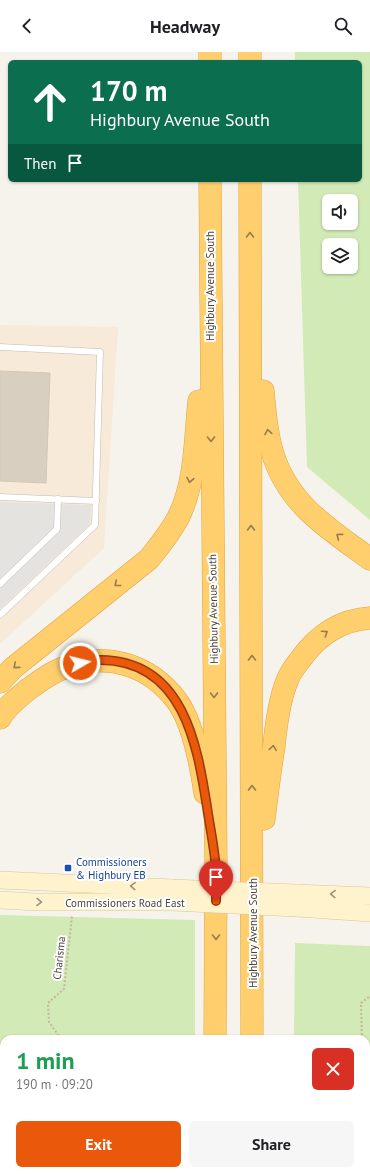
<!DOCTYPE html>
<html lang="en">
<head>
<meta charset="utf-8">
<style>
  body { margin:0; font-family:"PT Sans",sans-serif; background:#f6f6f6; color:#202124; height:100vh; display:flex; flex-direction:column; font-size:15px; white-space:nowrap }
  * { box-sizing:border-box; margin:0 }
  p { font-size:13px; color:#757577 }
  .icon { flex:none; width:22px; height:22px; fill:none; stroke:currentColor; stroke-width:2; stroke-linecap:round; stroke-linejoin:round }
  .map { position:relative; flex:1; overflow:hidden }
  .drawer { position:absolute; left:0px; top:983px; width:370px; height:140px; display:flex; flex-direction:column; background:#fff; border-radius:12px 12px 0 0; box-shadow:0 1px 3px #0004 }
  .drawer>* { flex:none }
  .guide { position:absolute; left:8px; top:8px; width:354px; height:122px; border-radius:6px; box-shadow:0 1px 3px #0004; background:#0b6e4f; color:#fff; overflow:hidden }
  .controls { position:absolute; left:322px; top:142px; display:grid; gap:8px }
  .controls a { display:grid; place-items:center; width:36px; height:36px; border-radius:6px; background:#fff; box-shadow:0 1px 3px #0004; font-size:20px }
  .pin { position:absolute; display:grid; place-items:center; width:34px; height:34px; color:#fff; margin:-41px -17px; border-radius:50% 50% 50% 0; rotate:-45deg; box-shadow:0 0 4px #0007 }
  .pin .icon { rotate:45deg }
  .me { position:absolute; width:44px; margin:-22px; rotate:82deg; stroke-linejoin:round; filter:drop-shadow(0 0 3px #0008) }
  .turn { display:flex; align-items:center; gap:14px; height:84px; padding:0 16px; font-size:18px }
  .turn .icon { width:52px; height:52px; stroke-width:2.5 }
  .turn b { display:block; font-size:28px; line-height:34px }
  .then { display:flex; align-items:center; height:38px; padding:0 16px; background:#0003; gap:8px; font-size:15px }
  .round { display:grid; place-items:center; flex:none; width:42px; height:42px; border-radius:6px; background:#f6f6f6 }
  .headline { display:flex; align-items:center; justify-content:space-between; height:68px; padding:0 16px }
  h1 { font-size:24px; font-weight:800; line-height:30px; color:#1e9e55 }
  .button { display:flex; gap:8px; margin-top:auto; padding:8px 16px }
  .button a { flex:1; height:46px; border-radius:6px; background:#ea580c; color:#fff; font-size:16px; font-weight:800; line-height:46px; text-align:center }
  .button a+a { background:#f6f6f6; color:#202124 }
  header { display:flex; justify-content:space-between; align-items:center; height:52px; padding:0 16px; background:#fff; font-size:18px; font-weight:800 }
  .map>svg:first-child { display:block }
  .commercial { fill:#f7ead8 }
  .green { fill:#d2eab5; fill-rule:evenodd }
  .parking { fill:#e5e3e0 }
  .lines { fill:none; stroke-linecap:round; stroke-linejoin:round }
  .stream { stroke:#a9d4f2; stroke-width:3.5 }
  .building { fill:#d8cfc1; stroke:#d3c7b4 }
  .lane-casing { stroke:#c2bbae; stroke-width:7 }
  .secondary-casing { stroke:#d6c79b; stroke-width:18 }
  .highway-casing { stroke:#e0a43c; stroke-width:23 }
  .path { stroke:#c4b79f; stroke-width:2; stroke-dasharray:2 2; stroke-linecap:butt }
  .lane { stroke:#fff; stroke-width:6 }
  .secondary { stroke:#fff3cd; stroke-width:17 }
  .highway { stroke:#ffcf6e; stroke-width:22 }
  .secondary-bridge-casing { stroke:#d6c79b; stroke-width:18; stroke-linecap:butt }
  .secondary-bridge { stroke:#fff3cd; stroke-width:17 }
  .oneway { stroke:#937c4e }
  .oneway2 { stroke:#9c937c }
  .route-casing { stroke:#983908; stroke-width:10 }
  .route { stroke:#ea580c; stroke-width:7 }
  .transit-dot { fill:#1a4fb4; stroke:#fff; stroke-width:1.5 }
  .labels { text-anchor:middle; stroke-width:4; stroke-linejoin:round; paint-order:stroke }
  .street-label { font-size:11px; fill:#4b4439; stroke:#fff }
  .transit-label { font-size:11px; fill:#164399; stroke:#fff; text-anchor:start }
</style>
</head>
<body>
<header><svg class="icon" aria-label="back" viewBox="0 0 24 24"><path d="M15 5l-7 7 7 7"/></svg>Headway<svg class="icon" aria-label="search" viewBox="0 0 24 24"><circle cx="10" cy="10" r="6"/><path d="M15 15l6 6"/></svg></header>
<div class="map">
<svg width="370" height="1123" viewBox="0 0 370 1123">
  <rect width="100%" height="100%" fill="#f6f3ec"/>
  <path class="commercial" d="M0,273l118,2 -14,221 -104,96z"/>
  <g class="green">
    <path d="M295,0h75v468l-63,-53 -9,-287h62v-118h-65zM329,149h22v22h-22zM329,193h22v22h-22z"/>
    <path d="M0,863l195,5v119h-191v132h190v4h-194z"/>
    <path d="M295,891l75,3v229h-79v-4h75v-132h-72z"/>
  </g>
  <path class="parking" d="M0,450l91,3 -1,19 -90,85z"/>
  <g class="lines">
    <g class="stream">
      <path d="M0,1079l4,1"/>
      <path d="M137,1119l8,4"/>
    </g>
  </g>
  <path class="building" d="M0,319l50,2 -4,110 -46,-2z"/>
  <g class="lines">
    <g class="lane-casing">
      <g id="lane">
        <path d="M0,295l100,5 -5,173 -95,90"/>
        <path d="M0,445l96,4"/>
        <path d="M0,532l57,-55 1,-30"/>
      </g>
    </g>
    <g class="secondary-casing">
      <g id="secondary">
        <path d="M0,828l172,8"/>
        <path d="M296,841l74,3"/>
        <path d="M0,848l36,2h135"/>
        <path d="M297,856l73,5"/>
      </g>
    </g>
    <g class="highway-casing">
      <g id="highway">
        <path d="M210,10v-10"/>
        <path d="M250,10v-10"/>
        <path d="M210,128l6,690 -1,169"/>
        <path d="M250,128l2,859"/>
        <path d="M263,339c2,20 3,40 9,60 15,53 57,78 98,108"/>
        <path d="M0,630l13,-14 136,-109c11,-14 22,-27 30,-43 17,-35 16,-78 20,-115"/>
        <path d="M0,666c7,-12 20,-22 30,-30 11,-8 22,-16 34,-20 43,-17 86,-3 113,33 16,22 24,65 28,92"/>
        <path d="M264,767c3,-24 6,-49 10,-73 2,-21 5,-45 13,-65 3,-8 8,-15 13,-21 17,-24 40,-40 70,-42"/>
        <path d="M215,1123v-4"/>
        <path d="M252,1123v-4"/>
      </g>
    </g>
    <g class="path">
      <path d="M61,987l-12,-17 -1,-19 16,-14 8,-73"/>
      <path d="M362,987l-1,-36 9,-7"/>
      <path d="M366,1020l4,5"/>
      <path d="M366,1061l4,-4"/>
      <path d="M47,1123l1,-4"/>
      <path d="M325,1123l1,-4"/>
    </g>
    <use href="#lane" class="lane"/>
    <use href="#secondary" class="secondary"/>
    <use href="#highway" class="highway"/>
    <g class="secondary-bridge-casing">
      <g id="secondary-bridge">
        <path d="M172,836l124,5"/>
        <path d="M171,850l126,6"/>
      </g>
    </g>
    <use href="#secondary-bridge" class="secondary-bridge"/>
  </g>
  <defs><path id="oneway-chevron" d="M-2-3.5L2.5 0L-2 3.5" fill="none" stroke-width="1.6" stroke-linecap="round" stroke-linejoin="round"/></defs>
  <g class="oneway">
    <use href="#oneway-chevron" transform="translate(250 183) rotate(-90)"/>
    <use href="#oneway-chevron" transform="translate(268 380) rotate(-100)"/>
    <use href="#oneway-chevron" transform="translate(211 387) rotate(89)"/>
    <use href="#oneway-chevron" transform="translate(190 428) rotate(101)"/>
    <use href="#oneway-chevron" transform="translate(251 476) rotate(-90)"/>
    <use href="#oneway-chevron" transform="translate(339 484) rotate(-143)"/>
    <use href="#oneway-chevron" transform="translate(117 532) rotate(141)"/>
    <use href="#oneway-chevron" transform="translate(325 581) rotate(-34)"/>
    <use href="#oneway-chevron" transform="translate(252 606) rotate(-90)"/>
    <use href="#oneway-chevron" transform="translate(16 614) rotate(139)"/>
    <use href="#oneway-chevron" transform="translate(214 643) rotate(89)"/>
    <use href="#oneway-chevron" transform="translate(273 696) rotate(-82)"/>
    <use href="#oneway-chevron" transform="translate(252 736) rotate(-90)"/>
    <use href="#oneway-chevron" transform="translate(216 885) rotate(90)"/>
  </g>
  <g class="oneway2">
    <use href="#oneway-chevron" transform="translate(133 834) rotate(-177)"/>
    <use href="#oneway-chevron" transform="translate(333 842) rotate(-178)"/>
    <use href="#oneway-chevron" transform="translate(39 850) rotate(1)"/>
  </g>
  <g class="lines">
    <g class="route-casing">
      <path id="route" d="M80,611c7,-1 14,-3 21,-3 82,1 96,83 106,147 3,21 8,43 9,64 1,10 0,20 0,30"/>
    </g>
    <use href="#route" class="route"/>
  </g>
  <rect class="transit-dot" x="64" y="812" width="8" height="8" rx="2"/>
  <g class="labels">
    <g class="street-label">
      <text transform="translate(210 234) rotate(-90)" y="4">Highbury Avenue South</text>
      <text transform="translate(213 557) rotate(-91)" y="4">Highbury Avenue South</text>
      <text x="125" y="855">Commissioners Road East</text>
      <text transform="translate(253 881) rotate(-90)" y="4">Highbury Avenue South</text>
      <text transform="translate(59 906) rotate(-84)" y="4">Charisma</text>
    </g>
    <g class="transit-label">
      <text x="76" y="814">Commissioners<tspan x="76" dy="13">&amp; Highbury EB</tspan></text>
    </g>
  </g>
</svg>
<div class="controls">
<a><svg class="icon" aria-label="sound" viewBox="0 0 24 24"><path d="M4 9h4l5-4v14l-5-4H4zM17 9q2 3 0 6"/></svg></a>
<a><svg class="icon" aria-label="layers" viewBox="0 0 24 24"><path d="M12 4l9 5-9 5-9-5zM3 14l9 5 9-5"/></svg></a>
</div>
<div class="pin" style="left:216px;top:849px;background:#d93025"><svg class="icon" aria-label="arrive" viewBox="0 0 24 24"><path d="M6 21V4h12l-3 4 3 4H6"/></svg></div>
<svg class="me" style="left:80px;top:611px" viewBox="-20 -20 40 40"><circle r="17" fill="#ea580c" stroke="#fff" stroke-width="3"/><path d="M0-11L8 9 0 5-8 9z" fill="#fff"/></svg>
<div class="guide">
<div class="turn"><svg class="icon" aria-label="ahead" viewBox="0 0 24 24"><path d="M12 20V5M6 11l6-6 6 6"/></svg><div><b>170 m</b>Highbury Avenue South</div></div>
<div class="then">Then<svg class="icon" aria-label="arrive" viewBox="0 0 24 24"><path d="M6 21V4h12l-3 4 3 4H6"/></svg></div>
</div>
<section class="drawer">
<div class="headline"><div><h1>1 min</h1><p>190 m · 09:20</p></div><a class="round" style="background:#d93025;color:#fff"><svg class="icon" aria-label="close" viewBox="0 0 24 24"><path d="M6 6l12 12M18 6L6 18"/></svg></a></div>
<div class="button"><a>Exit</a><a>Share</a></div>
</section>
</div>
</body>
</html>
